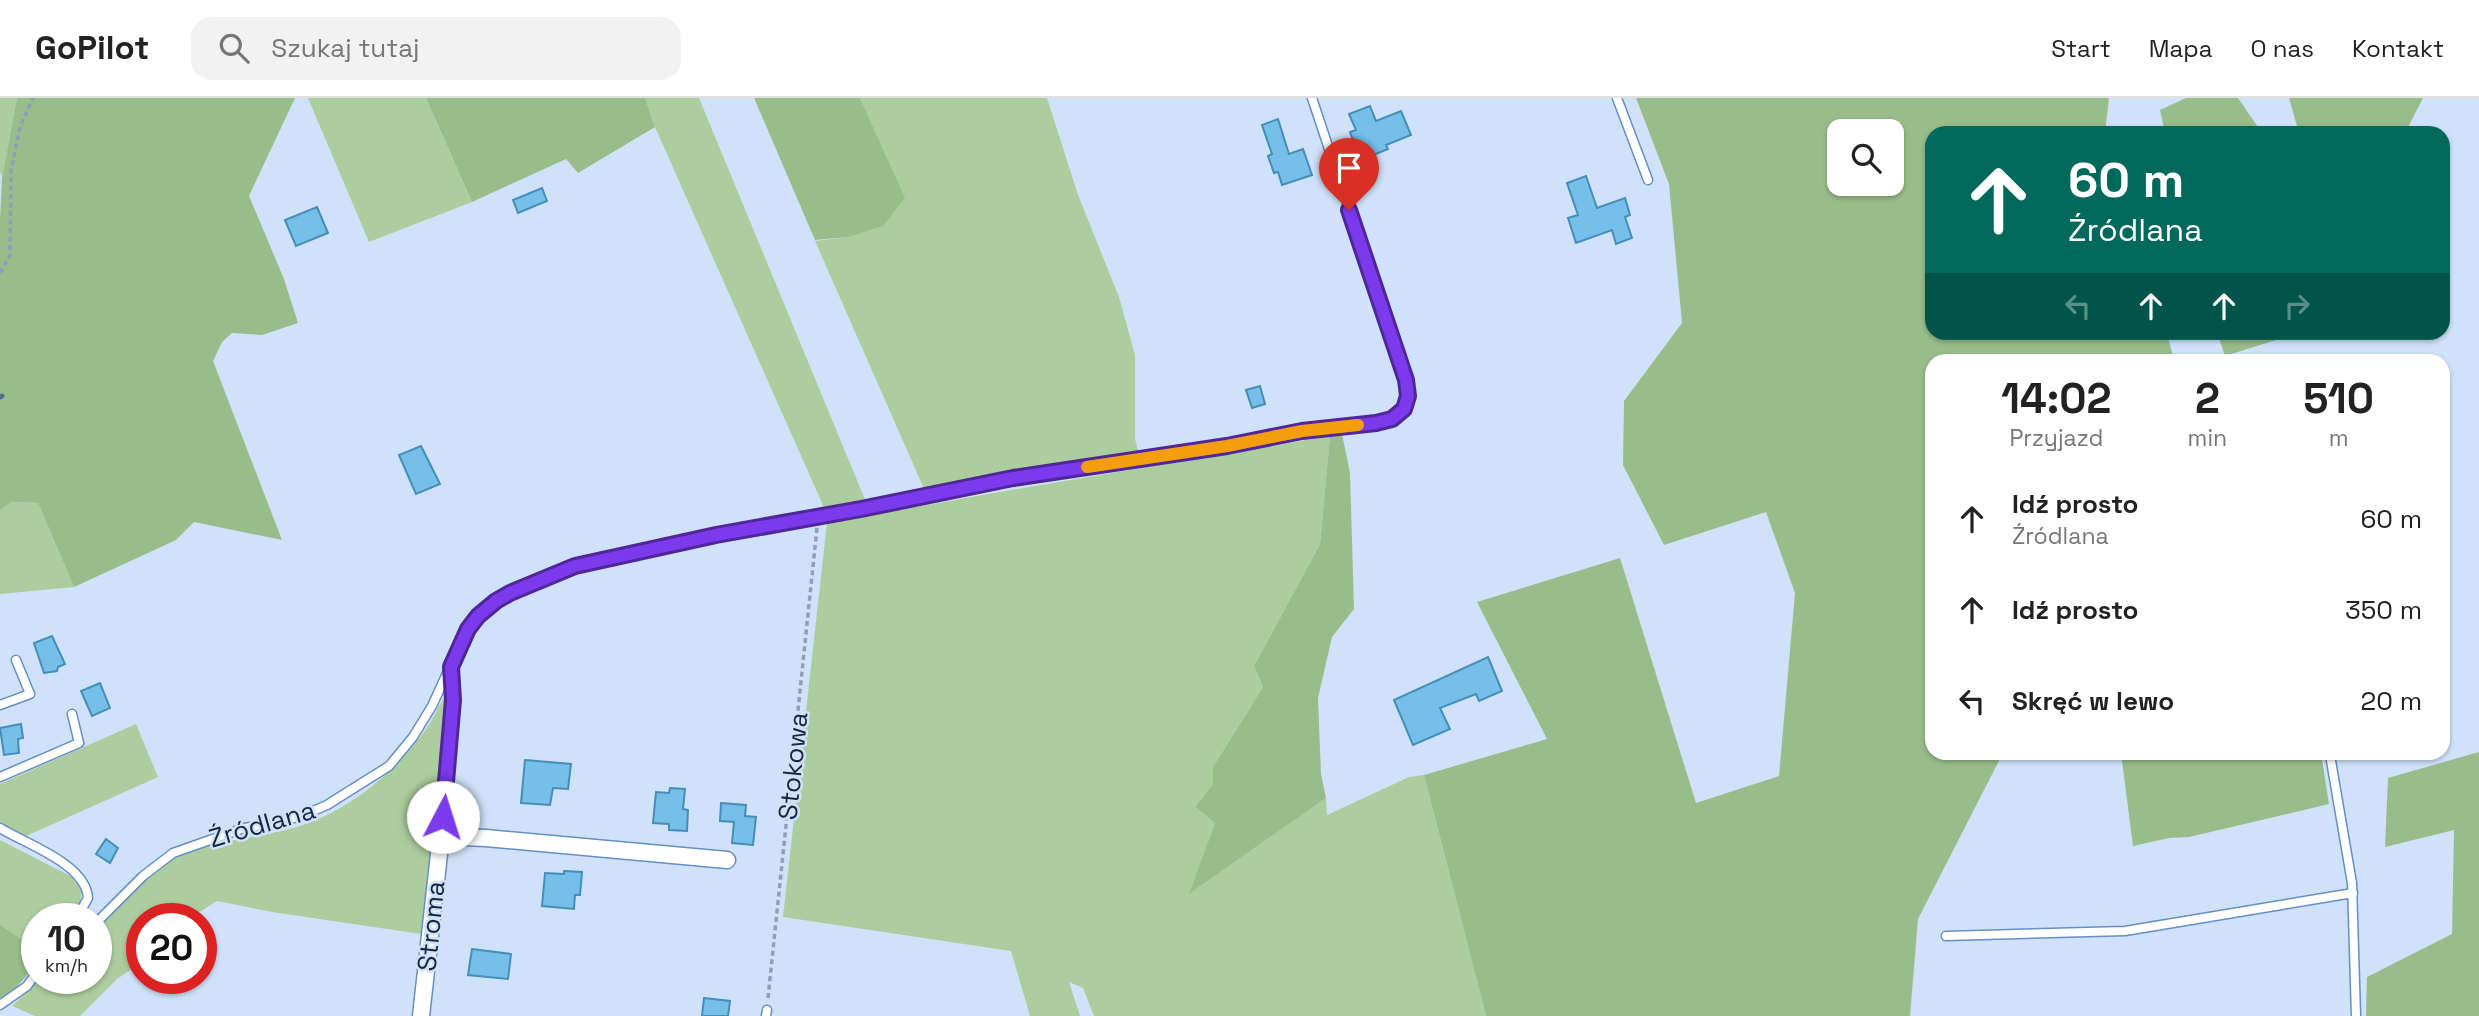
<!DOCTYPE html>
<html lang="pl">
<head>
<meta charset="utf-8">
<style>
  body { margin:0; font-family:"Space Grotesk",sans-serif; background:#f2f2f2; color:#222; height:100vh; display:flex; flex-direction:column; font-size:26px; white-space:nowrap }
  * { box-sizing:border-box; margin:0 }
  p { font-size:23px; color:#767676 }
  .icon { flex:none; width:38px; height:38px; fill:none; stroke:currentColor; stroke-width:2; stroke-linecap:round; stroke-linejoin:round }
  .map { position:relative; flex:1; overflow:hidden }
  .panel { position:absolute; left:1925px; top:256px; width:525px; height:406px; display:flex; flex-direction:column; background:#fff; border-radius:21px; box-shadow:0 2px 5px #0004 }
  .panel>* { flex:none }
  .guide { position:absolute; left:1925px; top:28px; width:525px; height:214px; border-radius:21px; box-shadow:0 2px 5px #0004; background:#00695c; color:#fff; overflow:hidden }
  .controls { position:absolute; left:1827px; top:21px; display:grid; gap:14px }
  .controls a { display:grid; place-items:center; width:77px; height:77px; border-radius:14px; background:#fff; box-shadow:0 2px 5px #0004; font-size:35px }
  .speed { position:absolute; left:21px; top:805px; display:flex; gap:14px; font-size:35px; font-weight:700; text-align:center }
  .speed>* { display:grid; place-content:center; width:91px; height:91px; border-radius:50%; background:#fff; box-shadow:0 2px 5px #0004; line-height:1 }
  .speed small { font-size:18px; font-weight:400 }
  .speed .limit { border:10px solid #d22; background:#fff; color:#111 }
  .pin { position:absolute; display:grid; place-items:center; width:60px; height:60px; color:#fff; margin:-72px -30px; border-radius:50% 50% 50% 0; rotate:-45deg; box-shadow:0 0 7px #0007 }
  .pin .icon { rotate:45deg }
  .me { position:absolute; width:77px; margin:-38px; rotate:5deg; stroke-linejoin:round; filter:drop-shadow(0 0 5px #0008) }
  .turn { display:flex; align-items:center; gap:24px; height:147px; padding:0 28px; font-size:32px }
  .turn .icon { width:91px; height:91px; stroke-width:2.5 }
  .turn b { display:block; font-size:49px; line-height:60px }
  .lanes { display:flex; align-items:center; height:66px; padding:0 28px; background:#0003; justify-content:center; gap:35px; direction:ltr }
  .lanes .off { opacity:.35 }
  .eta { display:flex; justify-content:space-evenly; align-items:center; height:119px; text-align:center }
  .eta b { font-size:42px; font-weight:700; line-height:49px }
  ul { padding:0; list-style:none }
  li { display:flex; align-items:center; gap:21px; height:91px; padding:0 28px }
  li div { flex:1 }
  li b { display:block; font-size:26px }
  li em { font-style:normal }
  header { display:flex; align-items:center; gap:42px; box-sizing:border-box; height:98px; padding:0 35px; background:#fff; border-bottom:2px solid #e0e0e0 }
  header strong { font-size:33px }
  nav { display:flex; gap:38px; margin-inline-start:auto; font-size:24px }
  .search { width:490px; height:63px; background:#f2f2f2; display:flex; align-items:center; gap:18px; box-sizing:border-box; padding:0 24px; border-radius:21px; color:#767676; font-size:26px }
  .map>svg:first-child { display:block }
  .green { fill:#acce9e }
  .forest { fill:#99bd8a; fill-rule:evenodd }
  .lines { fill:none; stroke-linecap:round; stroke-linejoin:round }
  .stream { stroke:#526e95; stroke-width:5 }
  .building { fill:#76bfeb; stroke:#458eb8; stroke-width:2 }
  .service-casing { stroke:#668ec7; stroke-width:11 }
  .minor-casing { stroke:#668ec7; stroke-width:19 }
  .path { stroke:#8ea0b7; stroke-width:3.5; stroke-dasharray:5 3.5; stroke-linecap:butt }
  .service { stroke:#fff; stroke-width:8 }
  .minor { stroke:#fff; stroke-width:16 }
  .route-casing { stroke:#51269a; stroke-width:18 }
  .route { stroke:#7c3aed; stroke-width:12 }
  .slow { stroke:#f59e0b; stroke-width:12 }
  .labels { text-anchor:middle; stroke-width:5; stroke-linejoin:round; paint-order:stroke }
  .street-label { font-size:26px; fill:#16273d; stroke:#d0e2fa }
</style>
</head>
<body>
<header>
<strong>GoPilot</strong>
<div class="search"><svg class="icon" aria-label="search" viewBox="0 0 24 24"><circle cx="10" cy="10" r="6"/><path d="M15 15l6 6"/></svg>Szukaj tutaj</div>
<nav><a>Start</a><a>Mapa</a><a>O nas</a><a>Kontakt</a></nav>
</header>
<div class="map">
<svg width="2479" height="918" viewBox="0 0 2479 918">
  <rect width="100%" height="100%" fill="#d0e2fa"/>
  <g class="green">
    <path d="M0,0h17l-15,79 -2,-5z"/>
    <path d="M308,0h118l46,104 -103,40z"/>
    <path d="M645,0h54l167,404 -40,10 -171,-385z"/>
    <path d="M860,0h187l31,97 41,102 16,58v84l3,12 -117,20 -96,20 -110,-250 33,-4 56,-39z"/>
    <path d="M1330,338l-10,108 -66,122 9,21 -50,80v17l-18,23 20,16 -25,70 136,-95 1,17 82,-38 15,-2 62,241h-392l-11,-28 -14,-6 11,34h-50l-19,-65 -228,-34 44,-394 178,-32z"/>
    <path d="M12,404l26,1 36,84 -74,7v-84z"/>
    <path d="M447,593l-1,27 -25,216 -149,-22 -55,-11 -29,18h-46v43l-25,17 -37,37h-45l-23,-10 30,-28h54v-49c25,-22 54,-61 84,-74 35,-15 76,-17 113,-27 53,-15 98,-52 131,-96 9,-12 16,-28 23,-41z"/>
    <path d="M136,626l22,53 -134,60 -24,-14v-39z"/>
    <path d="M0,742l74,38 8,13 -2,12 -12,16h-31v30l-37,-24z"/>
  </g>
  <g class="forest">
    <path d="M17,0h278l-46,98 35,83 14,44 -36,12 -30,-2 -10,9 -9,19 69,179 -88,-18 -18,18 -102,47 -36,-84 -26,-1 -12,8v-290l2,-43z"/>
    <path d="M426,0h219l10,29 -77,46 -12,-14 -94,43z"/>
    <path d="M754,0h106l45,100 -22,28 -35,11 -33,3z"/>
    <path d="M1636,0h473l-4,35h-173v199l235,1 7,27h-242v392l71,1 -85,166 -8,97h-424l-62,-241 123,-36 -70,-137 143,-44 76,245 83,-27 16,-183 -29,-81 -102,33 -41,-80 1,-64 58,-78 -13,-139zM1892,33v53h-53v-53z"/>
    <path d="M2186,0h52l24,35h-97l-5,-23z"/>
    <path d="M2289,0h134l-18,35h-106z"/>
    <path d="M2217,234h81v1l-73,23z"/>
    <path d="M1342,336l8,39 4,136 -22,28 -14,61 3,76 5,24 -137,96 26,-71 -20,-16 18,-23v-17l50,-80 -9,-21 66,-122 10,-108z"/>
    <path d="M2479,654v264h-113l1,-39 85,-43 2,-104 -69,17 3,-69z"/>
    <path d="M2121,655h200l8,51 -140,33 -20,1 -36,8z"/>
    <path d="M0,827l37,24c0,19 -20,41 -37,49z"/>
  </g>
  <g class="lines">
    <path class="stream" d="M0,299l2,-1"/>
  </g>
  <g class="building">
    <path d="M1370,8l6,15 25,-10 10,24 -25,10 2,4 -17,7 -2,-4 -10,4 -9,-24 6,-2 -7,-16z"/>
    <path d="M1278,21l11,35 14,-5 9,26 -30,10 -4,-13 -4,1 -6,-17 4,-2 -10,-29z"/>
    <path d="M1586,78l11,32 28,-10 5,17 -5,2 7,21 -16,6 -4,-14 -36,13 -8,-25 10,-3 -11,-32z"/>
    <path d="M542,90l5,13 -29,12 -5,-13z"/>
    <path d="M317,109l11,26 -32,13 -11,-26z"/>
    <path d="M1260,288l5,18 -13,4 -6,-18z"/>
    <path d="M421,348l19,38 -24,10 -17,-39z"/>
    <path d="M52,538l13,28 -7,3 -1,4 -13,2 -10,-30z"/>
    <path d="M1488,559l14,34 -23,10 -3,-7 -36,14 10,21 -37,16 -19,-45z"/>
    <path d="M100,585l10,25 -18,8 -11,-25z"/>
    <path d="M21,626l2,14 -5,1 1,14 -15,2 -4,-27z"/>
    <path d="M525,662l46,4 -3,25 -15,-1 -3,17 -29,-2z"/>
    <path d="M670,690l15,1 -2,20 5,1 -1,21 -18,-1v-6l-16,-1 3,-31 13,1z"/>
    <path d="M721,705l25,2 -1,11 11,1 -3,28 -21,-2 2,-21 -14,-1z"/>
    <path d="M106,741l12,9 -8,15 -14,-9z"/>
    <path d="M564,773l18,1 -2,23h-5l-1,14 -32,-3 3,-33 19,1z"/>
    <path d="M472,851l39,5 -3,25 -40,-4z"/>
    <path d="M704,900l26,3 -2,15h-26z"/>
  </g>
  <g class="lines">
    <g class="service-casing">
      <g id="service">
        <path d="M1617,0l31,82"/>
        <path d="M0,607l30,-11 -14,-34"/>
        <path d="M2330,657l22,128 4,133"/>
        <path d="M0,679l79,-34 -7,-29"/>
        <path d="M0,730c26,16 86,36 88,70l-12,21"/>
        <path d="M441,738l12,-136 -2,-30"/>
        <path d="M96,825l47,-47 30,-23 71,-25 33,-5 27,-8 23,-10 62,-39 24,-29 19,-31 28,-61 18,-29 18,-15 79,-35 141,-31 145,-26 152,-31 214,-32 75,-15 74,-8 16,-4 12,-10 4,-13 -2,-16 -94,-282"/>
        <path d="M1946,838l179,-5 228,-38"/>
        <path d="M0,907l27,-19 10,-14"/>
        <path d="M766,918l1,-6"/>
      </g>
    </g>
    <g class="minor-casing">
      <path id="minor" d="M421,918l20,-180 45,2 241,22"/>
    </g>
    <g class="path">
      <path d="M0,175l10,-18 1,-84 9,-44 13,-29"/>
      <path d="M768,900l49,-470"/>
    </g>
    <use href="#service" class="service"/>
    <use href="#minor" class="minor"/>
  </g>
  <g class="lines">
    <g class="route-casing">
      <path id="route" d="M443,719l10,-117 -2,-33 17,-38 10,-13 18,-15 14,-8 65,-27 141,-31 145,-26 152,-31 214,-32 75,-15 74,-8 16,-4 12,-10 4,-13 -2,-16 -57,-170"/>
    </g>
    <use href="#route" class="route"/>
    <path class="slow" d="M1087,369l140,-21 75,-15 56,-6"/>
  </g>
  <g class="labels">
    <g class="street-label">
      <text transform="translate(793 668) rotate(-84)" y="9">Stokowa</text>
      <text transform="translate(262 726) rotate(-16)" y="9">Źródlana</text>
      <text transform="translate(431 828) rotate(-84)" y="9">Stroma</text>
    </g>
  </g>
</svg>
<div class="controls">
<a><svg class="icon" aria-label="search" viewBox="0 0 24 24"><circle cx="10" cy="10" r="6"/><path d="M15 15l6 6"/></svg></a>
</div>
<div class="speed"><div>10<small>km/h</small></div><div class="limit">20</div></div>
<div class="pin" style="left:1349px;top:112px;background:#d93025"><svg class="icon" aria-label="arrive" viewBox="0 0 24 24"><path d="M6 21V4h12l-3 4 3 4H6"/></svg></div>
<svg class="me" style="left:443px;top:719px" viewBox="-20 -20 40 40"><circle r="19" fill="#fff"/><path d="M0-13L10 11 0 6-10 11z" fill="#7c3aed"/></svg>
<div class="guide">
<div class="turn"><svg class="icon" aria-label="ahead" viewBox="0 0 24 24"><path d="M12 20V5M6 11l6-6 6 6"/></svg><div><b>60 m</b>Źródlana</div></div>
<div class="lanes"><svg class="icon off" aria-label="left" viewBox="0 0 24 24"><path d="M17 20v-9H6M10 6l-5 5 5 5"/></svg><svg class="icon" aria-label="ahead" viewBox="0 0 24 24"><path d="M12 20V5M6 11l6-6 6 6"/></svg><svg class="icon" aria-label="ahead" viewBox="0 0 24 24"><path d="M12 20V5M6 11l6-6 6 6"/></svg><svg class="icon off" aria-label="right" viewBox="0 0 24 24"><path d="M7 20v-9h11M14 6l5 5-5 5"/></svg></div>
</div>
<section class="panel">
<div class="eta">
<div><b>14:02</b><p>Przyjazd</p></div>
<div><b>2</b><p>min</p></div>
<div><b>510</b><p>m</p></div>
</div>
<ul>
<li><svg class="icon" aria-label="ahead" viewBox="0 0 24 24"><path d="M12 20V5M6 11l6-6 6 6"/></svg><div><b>Idź prosto</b><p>Źródlana</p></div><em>60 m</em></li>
<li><svg class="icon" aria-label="ahead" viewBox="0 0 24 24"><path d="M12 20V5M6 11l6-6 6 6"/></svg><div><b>Idź prosto</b></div><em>350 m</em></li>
<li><svg class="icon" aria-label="left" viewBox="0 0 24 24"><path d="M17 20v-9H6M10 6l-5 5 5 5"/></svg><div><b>Skręć w lewo</b></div><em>20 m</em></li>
</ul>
</section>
</div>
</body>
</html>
